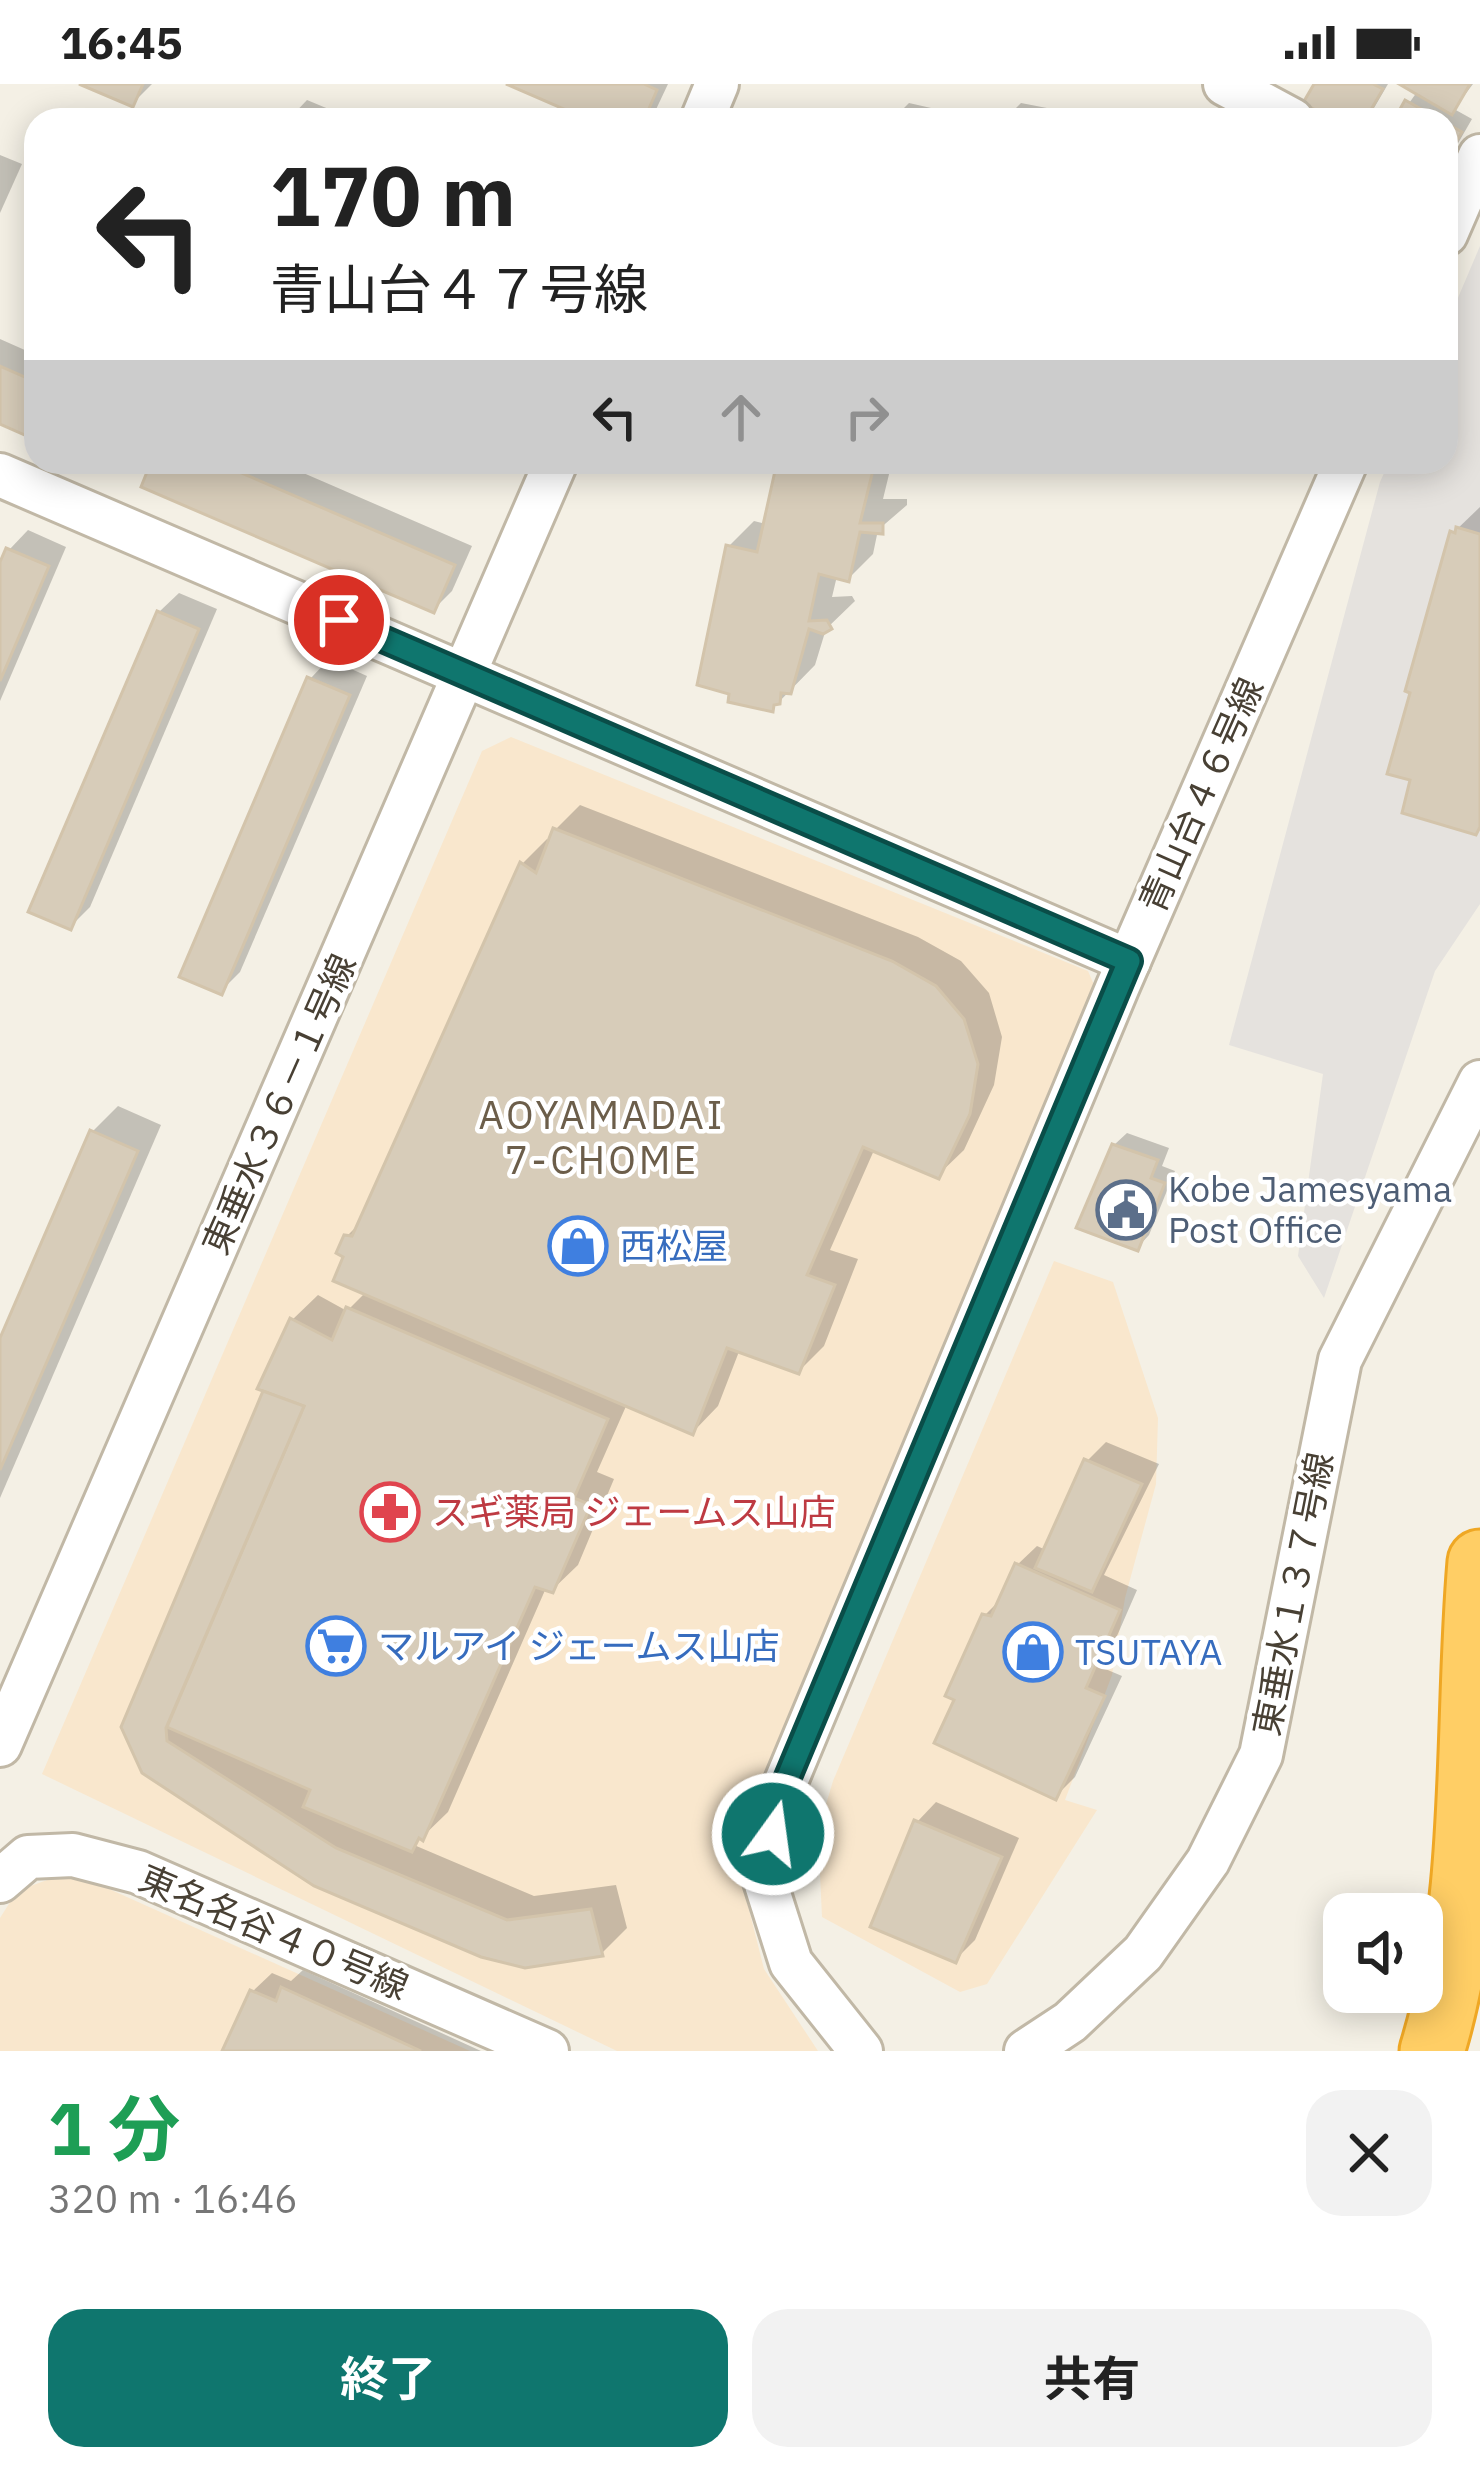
<!DOCTYPE html>
<html lang="ja">
<head>
<meta charset="utf-8">
<style>
  body { margin:0; font-family:"IBM Plex Sans","Noto Sans JP",sans-serif; background:#f2f2f2; color:#222; height:100vh; display:flex; flex-direction:column; font-size:45px; white-space:nowrap }
  * { box-sizing:border-box; margin:0 }
  p { font-size:39px; color:#767676 }
  .icon { flex:none; width:66px; height:66px; fill:none; stroke:currentColor; stroke-width:2; stroke-linecap:round; stroke-linejoin:round }
  .map { position:relative; height:1967px; overflow:hidden }
  .drawer { display:flex; flex-direction:column; background:#fff; flex:1 }
  .drawer>* { flex:none }
  .guide { position:absolute; left:24px; top:24px; width:1434px; height:366px; border-radius:36px; box-shadow:0 6px 30px #0003; background:#fff; color:#222; overflow:hidden }
  .buttons { position:absolute; left:1323px; top:1809px; display:grid; gap:24px }
  .buttons a { display:grid; place-items:center; width:120px; height:120px; border-radius:24px; background:#fff; box-shadow:0 6px 30px #0003; font-size:60px }
  .pin { position:absolute; display:grid; place-items:center; width:102px; height:102px; color:#fff; margin:-51px; border:6px solid #fff; border-radius:50%; box-shadow:0 3px 12px #0007 }
  .me { position:absolute; width:132px; margin:-66px; rotate:14deg; stroke-linejoin:round; filter:drop-shadow(0 0 9px #0008) }
  .turn { display:flex; align-items:center; gap:42px; height:252px; padding:0 48px; font-size:54px }
  .turn .icon { width:156px; height:156px; stroke-width:2.5 }
  .turn b { display:block; font-size:84px; line-height:102px }
  .lanes { display:flex; align-items:center; height:114px; padding:0 48px; background:#0003; justify-content:center; gap:60px; direction:ltr }
  .lanes .off { opacity:.35 }
  .round { display:grid; place-items:center; flex:none; width:126px; height:126px; border-radius:36px; background:#f2f2f2 }
  .summary { display:flex; align-items:center; justify-content:space-between; height:204px; padding:0 48px }
  h1 { font-size:72px; font-weight:700; line-height:90px; color:#1e9e55 }
  .primary-button { display:flex; gap:24px; margin-top:auto; padding:24px 48px }
  .primary-button a { flex:1; height:138px; border-radius:36px; background:#0f766e; color:#fff; font-size:48px; font-weight:700; line-height:138px; text-align:center }
  .primary-button a+a { background:#f2f2f2; color:#222 }
  .status { display:flex; justify-content:space-between; align-items:center; height:84px; padding:0 60px; background:#fff; direction:ltr }
  .status svg { height:33px; fill:currentColor }
  .map>svg:first-child { display:block }
  .commercial { fill:#f9e7cd }
  .parking { fill:#e5e2de }
  .shadow { fill:#0003 }
  .building { fill:#d7ccb9; stroke:#d3c4ab; stroke-width:3 }
  .lines { fill:none; stroke-linecap:round; stroke-linejoin:round }
  .minor-casing { stroke:#c1b8a6; stroke-width:48 }
  .highway-casing { stroke:#efa724; stroke-width:69 }
  .minor { stroke:#fff; stroke-width:42 }
  .highway { stroke:#ffce65; stroke-width:63 }
  .route-casing { stroke:#0a4d48; stroke-width:30 }
  .route { stroke:#0f766e; stroke-width:21 }
  .labels { text-anchor:middle; stroke-width:9; stroke-linejoin:round; paint-order:stroke }
  .street-label { font-size:36px; fill:#484034; stroke:#fff }
  .service-label { font-size:36px; fill:#4e5e75; stroke:#fff; text-anchor:start }
  .shop-label { font-size:36px; fill:#366cbe; stroke:#fff; text-anchor:start }
  .health-label { font-size:36px; fill:#be3a42; stroke:#fff; text-anchor:start }
  .neighbourhood-label { font-size:39px; letter-spacing:3px; fill:#6c5e4a; stroke:#fff }
</style>
</head>
<body>
<div class="status"><b>16:45</b><svg viewBox="0 0 49 12"><path d="M0 12V9h3v3zM5 12V6h3v6zM10 12V3h3v9zM15 12V0h3v12zM26 1h20v11H26zM47 4h2v5h-2z"/></svg></div>
<div class="map">
<svg width="1480" height="1967" viewBox="0 0 1480 1967">
  <rect width="100%" height="100%" fill="#f4f0e5"/>
  <g class="commercial">
    <path d="M511,653l577,234 10,23 -353,823 -1,73 20,79 54,82h-201l-575,-277 440,-1023z"/>
    <path d="M1054,1177l59,21 45,136 -2,66 -31,114 -13,77 -47,125 32,10 -110,174 -27,8 -138,-75 -4,-86 15,-50z"/>
    <path d="M58,1792l40,8 372,167h-470v-133l17,-27z"/>
  </g>
  <path class="parking" d="M1480,162v658l-45,67 -111,327 -26,-42 25,-182 -94,-29 151,-563 9,-20h57v-136z"/>
  <g class="shadow">
    <path d="M86,0h66l-20,20z"/>
    <path d="M513,0h155l-17,36h-55z"/>
    <path d="M1317,0h71l-21,36h-28z"/>
    <path d="M1403,0h70l-19,25 18,10 -26,45v-44h-49l20,-28z"/>
    <path d="M307,16l48,20h-67z"/>
    <path d="M909,19l75,17h-92z"/>
    <path d="M1021,19l88,17h-105z"/>
    <path d="M0,71l22,9 -22,49z"/>
    <path d="M0,255l36,16v81l-36,-15z"/>
    <path d="M155,378h123l194,84 -20,45 -19,19z"/>
    <path d="M780,378h112l-9,37h24v6l-29,25 -5,24 -25,25 -11,-3 -5,21 20,-1 3,5 -29,28 -11,36 -43,44 -43,-163 25,-25 12,3z"/>
    <path d="M1480,423v320l-27,-294z"/>
    <path d="M28,446l38,17 -66,154v-131l9,-20z"/>
    <path d="M179,509l38,16 -127,298 -20,20 89,-315z"/>
    <path d="M329,575l38,17 -127,296 -19,19 89,-312z"/>
    <path d="M580,721l338,132 43,24 28,32 13,44 -8,48 -30,65 -26,25 -63,-27 -45,102 28,9 -34,87 -25,25 -59,-22 -22,57 -25,26 -66,-28 -30,68 17,7 -36,86 -26,25 -6,-2 -98,224 -34,33 120,51 82,-11 11,43 -25,25 -77,12 -381,-194 148,-451 26,-25 29,16 19,-19 -19,-36 -1,-19 16,-16 160,-357 25,-25 4,2 4,-11z"/>
    <path d="M118,1022l43,19 -161,373v-152l92,-214z"/>
    <path d="M1127,1049l42,15 -7,18 13,5 -26,64 -12,13 -23,-103z"/>
    <path d="M1106,1358l53,22 -55,111 33,15 -34,78 19,8 -47,101 -20,20 -98,-98 27,-83 19,-19 14,-32 20,-19 9,4 41,-89z"/>
    <path d="M936,1718l83,36 -44,102 -19,19 -39,-137z"/>
    <path d="M303,1886l178,81h-255l26,-59 20,-19 19,8z"/>
  </g>
  <g class="building">
    <path d="M79,0h64l-10,23z"/>
    <path d="M506,0h138l13,6 -13,30h-55z"/>
    <path d="M1314,0h59l10,5 -18,31h-32l-30,-17z"/>
    <path d="M1399,0h71l-18,31z"/>
    <path d="M1405,16l36,20h-47z"/>
    <path d="M1446,39l16,9 -16,27z"/>
    <path d="M0,282l36,16v58l-36,-16z"/>
    <path d="M151,378h65l239,103 -21,48 -293,-126z"/>
    <path d="M777,378h98l-15,61h23v11l-23,-2 -11,50 -30,-8 -10,47 18,-1 5,9 -9,5 -14,-5 -18,65 -10,-1 -1,11 -6,1 -1,7 -45,-10 1,-8 -32,-9 29,-140 31,7z"/>
    <path d="M1456,443l24,7v293l-4,8 -74,-22 8,-33 -23,-6 23,-81 -5,-2 45,-160 5,2z"/>
    <path d="M6,464l43,18 -49,115v-119z"/>
    <path d="M157,527l42,18 -128,301 -43,-18z"/>
    <path d="M307,593l43,18 -128,300 -43,-18z"/>
    <path d="M553,744l339,133 44,25 28,33 14,45 -8,50 -31,65 -76,-32 -56,128 28,10 -36,89 -72,-26 -34,87 -360,-154 10,-24 -7,-4 8,-18 8,1 168,-374 16,11z"/>
    <path d="M90,1046l48,21 -138,319v-132z"/>
    <path d="M1112,1060l46,16 -7,18 14,5 -27,68 -62,-23z"/>
    <path d="M346,1223l262,112 -34,79 17,7 -38,88 -18,-6 -112,254 -4,-3 -7,14 -109,-45 7,-17 -143,-63 137,-321 -47,-17 33,-71 42,22z"/>
    <path d="M263,1307l41,15 -138,322 1,13 169,107 171,72 84,-11 12,47 -78,12 -44,-11 -167,-71 -172,-113 -21,-46z"/>
    <path d="M1084,1375l58,25 -50,108 -57,-24z"/>
    <path d="M1015,1479l105,47 -34,78 19,8 -49,104 -122,-57 20,-43 -9,-4 37,-82 9,2z"/>
    <path d="M914,1736l88,37 -46,106 -86,-36z"/>
    <path d="M281,1903l140,64h-199l28,-61 26,11z"/>
  </g>
  <g class="lines">
    <g class="minor-casing">
      <g id="minor">
        <path d="M1225,0l67,36"/>
        <path d="M702,36l15,-36"/>
        <path d="M1446,150l34,-78"/>
        <path d="M0,391l1129,486"/>
        <path d="M0,1661l556,-1283"/>
        <path d="M0,1797l28,-24 45,-2 65,17 409,179"/>
        <path d="M861,1967l-70,-88 -27,-85 18,-87 336,-805 228,-524"/>
        <path d="M1026,1967l44,-29 73,-69 65,-92 53,-106 79,-395 140,-278"/>
      </g>
    </g>
    <g class="highway-casing">
      <path id="highway" d="M1432,1967c48,-155 34,-327 48,-489"/>
    </g>
    <use href="#minor" class="minor"/>
    <use href="#highway" class="highway"/>
  </g>
  <g class="lines">
    <g class="route-casing">
      <path id="route" d="M339,536l790,341 -347,830 -9,43"/>
    </g>
    <use href="#route" class="route"/>
  </g>
  <defs>
    <g id="civic-ring" transform="scale(3)"><circle r="9.5" fill="#fff" stroke="#5c6f8a" stroke-width="1.5"/><path d="M-.6-6.5H3V-4.5H.6V-3L4-1V1h2V6H-6V1h2V-1L-.6-3ZM-1.2 2.5V6h2.4V2.5Z" fill="#5c6f8a"/></g>
    <g id="shop-ring" transform="scale(3)"><circle r="9.5" fill="#fff" stroke="#3f7fe0" stroke-width="1.5"/><path d="M-5-2.5h2.3a2.7 3.5 0 0 1 5.4 0H5L5.5 6h-11ZM-1.5-2.5h3a1.5 2.3 0 0 0-3 0Z" fill="#3f7fe0"/></g>
    <g id="pharmacy-ring" transform="scale(3)"><circle r="9.5" fill="#fff" stroke="#e0444e" stroke-width="1.5"/><path d="M-2-6h4v4h4v4h-4v4h-4v-4h-4v-4h4Z" fill="#e0444e"/></g>
    <g id="supermarket-ring" transform="scale(3)"><circle r="9.5" fill="#fff" stroke="#3f7fe0" stroke-width="1.5"/><path d="M-6-5.5h2.5l.6 2H6L4.5 2H-2.5L-4.4-4H-6ZM-1.5 3.2a1.3 1.3 0 1 0 .1 0ZM3 3.2a1.3 1.3 0 1 0 .1 0Z" fill="#3f7fe0"/></g>
  </defs>
  <g fill-rule="evenodd">
    <use href="#civic-ring" x="1126" y="1126"/>
    <use href="#shop-ring" x="578" y="1162"/>
    <use href="#pharmacy-ring" x="390" y="1428"/>
    <use href="#supermarket-ring" x="336" y="1562"/>
    <use href="#shop-ring" x="1033" y="1568"/>
  </g>
  <g class="labels">
    <g class="street-label">
      <text transform="translate(1201 711) rotate(-66)" y="13">青山台４６号線</text>
      <text transform="translate(279 1020) rotate(-66)" y="13">東垂水３６－１号線</text>
      <text transform="translate(1293 1510) rotate(-79)" y="13">東垂水１３７号線</text>
      <text transform="translate(274 1848) rotate(23)" y="13">東名名谷４０号線</text>
    </g>
    <g class="service-label">
      <text x="1168" y="1118">Kobe Jamesyama<tspan x="1168" dy="41">Post Office</tspan></text>
    </g>
    <g class="shop-label">
      <text x="620" y="1175">西松屋</text>
      <text x="378" y="1575">マルアイ ジェームス山店</text>
      <text x="1075" y="1581">TSUTAYA</text>
    </g>
    <g class="health-label">
      <text x="432" y="1441">スギ薬局 ジェームス山店</text>
    </g>
    <g class="neighbourhood-label">
      <text x="602" y="1045">AOYAMADAI<tspan x="602" dy="45">7-CHOME</tspan></text>
    </g>
  </g>
</svg>
<div class="buttons">
<a><svg class="icon" aria-label="sound" viewBox="0 0 24 24"><path d="M4 9h4l5-4v14l-5-4H4zM17 9q2 3 0 6"/></svg></a>
</div>
<div class="pin" style="left:339px;top:536px;background:#d93025"><svg class="icon" aria-label="arrive" viewBox="0 0 24 24"><path d="M6 21V4h12l-3 4 3 4H6"/></svg></div>
<svg class="me" style="left:773px;top:1750px" viewBox="-20 -20 40 40"><circle r="17" fill="#0f766e" stroke="#fff" stroke-width="3"/><path d="M0-11L8 9 0 5-8 9z" fill="#fff"/></svg>
<div class="guide">
<div class="turn"><svg class="icon" aria-label="left" viewBox="0 0 24 24"><path d="M17 20v-9H6M10 6l-5 5 5 5"/></svg><div><b>170 m</b>青山台４７号線</div></div>
<div class="lanes"><svg class="icon" aria-label="left" viewBox="0 0 24 24"><path d="M17 20v-9H6M10 6l-5 5 5 5"/></svg><svg class="icon off" aria-label="ahead" viewBox="0 0 24 24"><path d="M12 20V5M6 11l6-6 6 6"/></svg><svg class="icon off" aria-label="right" viewBox="0 0 24 24"><path d="M7 20v-9h11M14 6l5 5-5 5"/></svg></div>
</div>
</div>
<section class="drawer">
<div class="summary"><div><h1>1 分</h1><p>320 m · 16:46</p></div><a class="round"><svg class="icon" aria-label="close" viewBox="0 0 24 24"><path d="M6 6l12 12M18 6L6 18"/></svg></a></div>
<div class="primary-button"><a>終了</a><a>共有</a></div>
</section>
</body>
</html>
